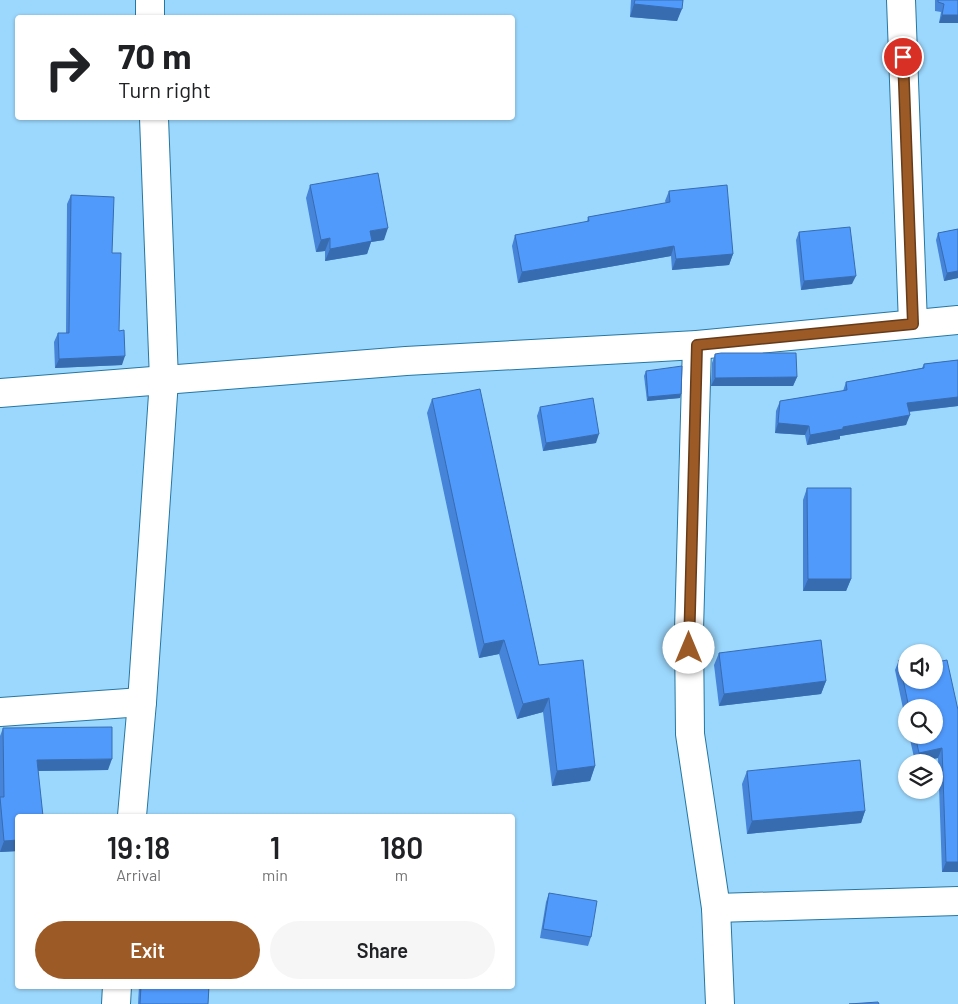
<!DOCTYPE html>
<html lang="en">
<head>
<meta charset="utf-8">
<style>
  body { margin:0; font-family:Barlow,sans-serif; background:#f6f6f6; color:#202124; height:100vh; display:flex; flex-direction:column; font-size:19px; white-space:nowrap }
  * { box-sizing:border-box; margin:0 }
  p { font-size:16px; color:#757577 }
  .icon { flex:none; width:28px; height:28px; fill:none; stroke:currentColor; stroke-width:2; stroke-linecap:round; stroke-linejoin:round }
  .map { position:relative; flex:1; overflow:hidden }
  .drawer { position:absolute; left:15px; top:814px; width:500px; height:175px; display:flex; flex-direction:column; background:#fff; border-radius:5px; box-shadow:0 1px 4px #0004 }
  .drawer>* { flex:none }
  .top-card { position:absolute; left:15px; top:15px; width:500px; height:105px; border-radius:5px; box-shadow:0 1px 4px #0004; background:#fff; color:#202124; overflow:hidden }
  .tools { position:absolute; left:898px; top:644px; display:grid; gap:10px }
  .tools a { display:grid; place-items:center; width:45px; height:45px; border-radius:50%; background:#fff; box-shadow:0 1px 4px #0004; font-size:25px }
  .pin { position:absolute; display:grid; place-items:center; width:42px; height:42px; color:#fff; margin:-21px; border:2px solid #fff; border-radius:50%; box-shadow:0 1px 5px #0007 }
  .me { position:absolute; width:55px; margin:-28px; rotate:0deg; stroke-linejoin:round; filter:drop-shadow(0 0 4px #0008) }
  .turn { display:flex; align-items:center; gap:18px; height:105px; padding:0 20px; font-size:22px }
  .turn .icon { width:65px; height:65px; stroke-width:2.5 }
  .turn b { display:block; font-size:35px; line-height:42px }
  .eta { display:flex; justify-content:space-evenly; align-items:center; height:85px; text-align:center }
  .eta b { font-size:30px; font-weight:600; line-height:35px }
  .primary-button { display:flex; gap:10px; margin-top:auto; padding:10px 20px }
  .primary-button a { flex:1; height:58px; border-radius:30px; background:#9c5b26; color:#fff; font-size:20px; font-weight:600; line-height:58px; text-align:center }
  .primary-button a+a { background:#f6f6f6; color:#202124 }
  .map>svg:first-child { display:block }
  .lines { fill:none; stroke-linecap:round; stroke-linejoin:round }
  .minor-casing { stroke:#2677a1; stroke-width:30 }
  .minor { stroke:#fff; stroke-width:28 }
  .wall { fill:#4584d9 }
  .shaded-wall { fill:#386cb0 }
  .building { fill:#509afc; stroke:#386cb0 }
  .route-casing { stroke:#653b19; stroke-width:12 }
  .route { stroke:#9c5b26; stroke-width:9 }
</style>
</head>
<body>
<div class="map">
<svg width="958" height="1004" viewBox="0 0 958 1004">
  <rect width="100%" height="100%" fill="#9cd8fd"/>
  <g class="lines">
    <g class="minor-casing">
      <g id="minor">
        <path d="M150,0v18"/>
        <path d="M901,0l12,324"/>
        <path d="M697,345l-8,285 1,104 26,174 4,96"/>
        <path d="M0,393l406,-32 291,-16 261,-25"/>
        <path d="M0,712l142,-10"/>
        <path d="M132,816l10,-114 22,-322 -10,-262"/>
        <path d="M716,908l242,-7"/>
        <path d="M116,1004l1,-18"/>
      </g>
    </g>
    <use href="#minor" class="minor"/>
  </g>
  <g class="wall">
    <path d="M631,0h52l-6,21 -47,-4z"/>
    <path d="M935,0h23l-19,23 2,-11 -6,-1z"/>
    <path d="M310,185l74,55 -13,2 -4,12 -42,7v-10l-9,1 -10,-54z"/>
    <path d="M669,191l64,63 -4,11 -57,5 -1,-14 -153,27 -6,-37 3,-11 72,-13 1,-5 78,-14 -1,-2z"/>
    <path d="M71,195l41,58 10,112 -67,3 -1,-26 4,-9h8l1,-129z"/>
    <path d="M958,229v49l-14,3 -8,-41 2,-7z"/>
    <path d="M799,232l53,52 -51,6 -5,-50z"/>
    <path d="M715,354l82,23 -4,9h-82l1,-23z"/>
    <path d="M958,360v46l-49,6 -3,13 -66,11v3l-33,6 -2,-10 -30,-2 1,-22 4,-10 63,-10 3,-9 76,-14 2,-4z"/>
    <path d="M646,371l35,23 -1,4 -33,3 -3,-25z"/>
    <path d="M432,399l107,266 56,101 -5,15 -38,5 -9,-74 -26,7 -18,-65 -20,4 -52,-245z"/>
    <path d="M540,407l56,36 -53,8 -6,-35z"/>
    <path d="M807,488l44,91 -5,12h-43v-91z"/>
    <path d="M719,653l107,28 -5,13 -102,12 -5,-41z"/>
    <path d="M899,660l35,20 24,192h-16l-4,-114 -23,4 -6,-27h25v-27h-28v15l-11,-53z"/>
    <path d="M3,728l105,42 -70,1 -20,45v35l-18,1v-116z"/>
    <path d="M747,771l118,40 -4,12 -114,11 -5,-50z"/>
    <path d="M549,893l42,44 -3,9 -48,-8 6,-36z"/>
    <path d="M18,942v35h-2z"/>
    <path d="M139,986h70l-1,18h-70z"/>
  </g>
  <g class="shaded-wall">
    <path d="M634,4l48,5 -5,12 -47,-4z"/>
    <path d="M942,15h16v8h-19z"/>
    <path d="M388,228l-4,12 -13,2 -4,12 -42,7 5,-12 40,-18z"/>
    <path d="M330,238l-5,13 -9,1 5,-12z"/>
    <path d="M674,246l-3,10 -153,27 4,-11z"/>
    <path d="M733,254l-4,11 -57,5 4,-11z"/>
    <path d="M958,271v7l-14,3 3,-8z"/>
    <path d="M856,276l-4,8 -51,6 3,-9z"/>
    <path d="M125,356l-3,9 -67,3 4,-9z"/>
    <path d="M797,377l-4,9h-82l4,-8z"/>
    <path d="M681,394l-1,4 -33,3 1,-4z"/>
    <path d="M958,397v9l-54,6 3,-9z"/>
    <path d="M910,415l-4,10 -66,11v3l-33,6 3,-10 33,-8z"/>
    <path d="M778,423l31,3 -4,9 -30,-2z"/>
    <path d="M599,434l-3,9 -53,8 3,-8z"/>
    <path d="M808,579h43l-5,12h-43z"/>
    <path d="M504,640l-5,14 -20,4 5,-14z"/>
    <path d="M826,681l-5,13 -102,12 5,-12z"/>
    <path d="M549,698l-6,14 -26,7 6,-15z"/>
    <path d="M942,748l-4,10 -23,4 4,-9z"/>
    <path d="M112,759l-4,11 -75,1 4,-11z"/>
    <path d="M595,766l-5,15 -38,5 5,-15z"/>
    <path d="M865,811l-4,12 -114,11 5,-13z"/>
    <path d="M18,840v11l-18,1 4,-11z"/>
    <path d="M946,862h12v10h-16z"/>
  </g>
  <g class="building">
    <path d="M635,0h48l-1,9 -48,-5z"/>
    <path d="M938,0h20v15h-16l2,-11 -6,-2z"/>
    <path d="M378,173l10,55 -18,3 2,10 -42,8v-11l-9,2 -11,-55z"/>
    <path d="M727,185l6,69 -57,5 -2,-13 -152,26 -7,-37 74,-14 -1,-4 82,-15 -1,-11z"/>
    <path d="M71,195l43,2 -2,56h9l-2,78 5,-1 1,26 -66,3 -1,-26h11z"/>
    <path d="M850,227l6,49 -52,5 -5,-49z"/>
    <path d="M958,229v42l-11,2 -9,-40z"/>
    <path d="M721,353h75l1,24 -82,1v-24z"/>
    <path d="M958,360v37l-51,6 3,12 -67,12v2l-33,6 -1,-9 -31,-3 2,-22 67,-11 -1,-8 78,-14v-4z"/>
    <path d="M682,366l-1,28 -33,3 -2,-26z"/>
    <path d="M480,389l59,276 44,-5 12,106 -38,5 -8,-73 -26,6 -19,-64 -20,4 -52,-245z"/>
    <path d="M593,398l6,36 -53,9 -6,-36z"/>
    <path d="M807,488h44v91h-43z"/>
    <path d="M821,640l5,41 -102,13 -5,-41z"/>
    <path d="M935,652l2,10 10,-2 11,50v152h-12l-4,-114 -23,5 -4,-18h19v-27h-25l-10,-48 7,-1v21h28v-27z"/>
    <path d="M112,727v32l-75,1 6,56h-25v24l-14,1 -4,-44h4l-1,-69z"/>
    <path d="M860,760l5,51 -113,10 -5,-50z"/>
    <path d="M549,893l48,8 -6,36 -48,-8z"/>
    <path d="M141,986h68l-1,18h-68z"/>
    <path d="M878,1002l1,2h-30z"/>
  </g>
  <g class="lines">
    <g class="route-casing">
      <path id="route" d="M689,648l8,-303 216,-21 -10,-267"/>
    </g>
    <use href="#route" class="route"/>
  </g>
</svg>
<div class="tools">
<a><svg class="icon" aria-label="sound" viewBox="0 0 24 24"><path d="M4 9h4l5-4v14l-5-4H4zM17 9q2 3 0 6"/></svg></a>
<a><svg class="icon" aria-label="search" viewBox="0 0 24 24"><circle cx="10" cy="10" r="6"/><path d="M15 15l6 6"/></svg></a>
<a><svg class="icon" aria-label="layers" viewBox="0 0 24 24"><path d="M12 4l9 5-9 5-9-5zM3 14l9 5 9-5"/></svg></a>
</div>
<div class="pin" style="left:903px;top:57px;background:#d93025"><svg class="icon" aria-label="arrive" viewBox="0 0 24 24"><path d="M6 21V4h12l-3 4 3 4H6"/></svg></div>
<svg class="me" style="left:689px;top:648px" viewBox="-20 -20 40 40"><circle r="19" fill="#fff"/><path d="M0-13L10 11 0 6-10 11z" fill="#9c5b26"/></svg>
<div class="top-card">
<div class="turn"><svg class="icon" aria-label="right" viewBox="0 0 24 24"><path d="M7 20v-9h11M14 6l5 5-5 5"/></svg><div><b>70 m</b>Turn right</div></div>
</div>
<section class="drawer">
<div class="eta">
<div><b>19:18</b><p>Arrival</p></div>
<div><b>1</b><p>min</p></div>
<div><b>180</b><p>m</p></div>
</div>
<div class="primary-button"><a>Exit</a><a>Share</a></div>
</section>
</div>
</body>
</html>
